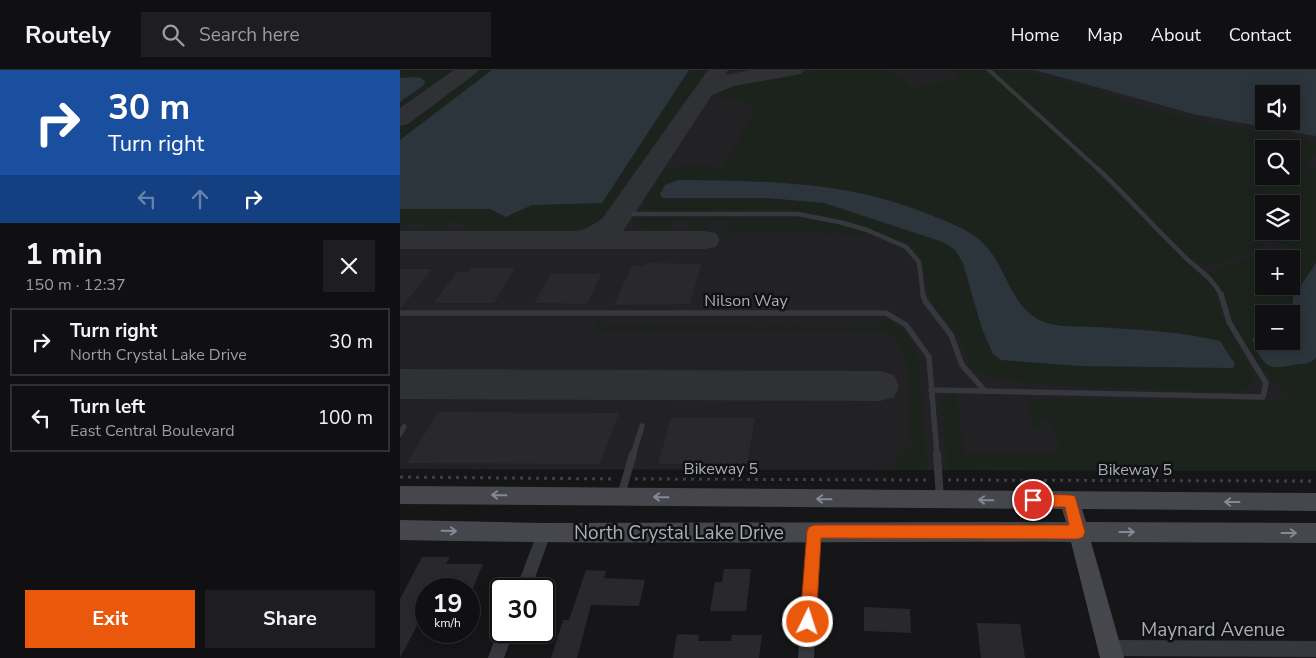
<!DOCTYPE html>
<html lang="en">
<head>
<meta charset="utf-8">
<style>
  body { margin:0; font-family:"Nunito Sans",sans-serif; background:#1e1e20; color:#f1f3f6; height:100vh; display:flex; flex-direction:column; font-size:19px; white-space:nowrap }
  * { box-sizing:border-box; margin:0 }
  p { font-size:16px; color:#9c9d9f }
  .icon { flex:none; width:28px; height:28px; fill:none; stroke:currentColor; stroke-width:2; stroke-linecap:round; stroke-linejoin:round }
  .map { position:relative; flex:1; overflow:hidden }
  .sheet { display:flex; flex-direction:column; background:#101012; width:400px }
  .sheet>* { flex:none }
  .top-card { background:#1a4fa0; color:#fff; overflow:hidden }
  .fabs { position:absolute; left:855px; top:15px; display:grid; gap:10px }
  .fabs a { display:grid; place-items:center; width:45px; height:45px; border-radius:0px; background:#101012; box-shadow:0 2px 12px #0003,0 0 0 1px #303032; font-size:25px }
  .speed { position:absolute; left:15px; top:508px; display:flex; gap:10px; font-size:25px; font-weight:700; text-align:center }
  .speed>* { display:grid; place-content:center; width:65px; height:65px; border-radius:50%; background:#101012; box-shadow:0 2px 12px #0003,0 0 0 1px #303032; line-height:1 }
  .speed small { font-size:12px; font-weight:400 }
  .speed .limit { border:2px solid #111; border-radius:8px; background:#fff; color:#111 }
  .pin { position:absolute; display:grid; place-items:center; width:42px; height:42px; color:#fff; margin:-21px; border:2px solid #fff; border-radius:50%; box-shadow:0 1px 5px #0007 }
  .me { position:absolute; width:55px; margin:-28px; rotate:4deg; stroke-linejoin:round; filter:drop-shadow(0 0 4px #0008) }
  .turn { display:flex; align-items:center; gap:18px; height:105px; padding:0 25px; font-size:22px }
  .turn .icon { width:65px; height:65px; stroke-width:2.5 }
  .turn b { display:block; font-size:35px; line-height:42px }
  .lanes { display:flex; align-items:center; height:48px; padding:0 25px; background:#0003; justify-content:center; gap:25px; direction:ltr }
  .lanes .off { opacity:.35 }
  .round { display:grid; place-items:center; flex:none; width:52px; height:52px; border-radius:0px; background:#1e1e20 }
  .summary { display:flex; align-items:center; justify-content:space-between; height:85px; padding:0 25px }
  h1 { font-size:30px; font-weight:700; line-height:38px }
  .action { display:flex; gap:10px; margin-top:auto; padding:10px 25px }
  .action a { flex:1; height:58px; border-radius:0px; background:#ea580c; color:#fff; font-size:20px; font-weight:700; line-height:58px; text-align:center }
  .action a+a { background:#1e1e20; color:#f1f3f6 }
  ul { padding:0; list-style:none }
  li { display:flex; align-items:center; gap:15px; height:68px; margin:0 10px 8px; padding:0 15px; border:2px solid #303032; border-radius:0px }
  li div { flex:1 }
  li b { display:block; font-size:19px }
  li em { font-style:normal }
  header { display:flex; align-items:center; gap:30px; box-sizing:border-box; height:70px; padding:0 25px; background:#101012; border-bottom:1px solid #303032 }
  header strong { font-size:24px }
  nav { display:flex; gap:28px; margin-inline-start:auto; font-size:18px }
  .search { width:350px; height:45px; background:#1e1e20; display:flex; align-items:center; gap:12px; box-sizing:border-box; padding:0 18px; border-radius:0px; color:#9c9d9f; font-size:19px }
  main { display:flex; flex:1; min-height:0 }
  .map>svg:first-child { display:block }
  .built { fill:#222225; fill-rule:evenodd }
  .green { fill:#1c231d; fill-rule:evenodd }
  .water { fill:#2c353c; fill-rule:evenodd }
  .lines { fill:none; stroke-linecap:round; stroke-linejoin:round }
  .taxiway { fill:#303135; fill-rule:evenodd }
  .building { fill:#29292c }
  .path { stroke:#3d3f44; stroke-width:3; stroke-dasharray:3 5; stroke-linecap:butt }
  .lane-far3 { stroke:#37383d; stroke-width:4 }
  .lane-far2 { stroke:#37383d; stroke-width:4.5 }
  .lane-far1 { stroke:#37383d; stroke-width:5.5 }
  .lane { stroke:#37383d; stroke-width:8 }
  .street { fill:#37383d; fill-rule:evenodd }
  .secondary { fill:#45474d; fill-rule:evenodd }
  .oneway { stroke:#858993 }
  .route { fill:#ea580c; stroke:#983908 }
  .labels { text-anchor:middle; stroke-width:5; stroke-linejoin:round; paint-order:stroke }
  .street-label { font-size:16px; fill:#a8adb8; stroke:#111113 }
  .near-street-label { font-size:19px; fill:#a8adb8; stroke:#111113 }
</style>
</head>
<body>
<header>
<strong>Routely</strong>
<div class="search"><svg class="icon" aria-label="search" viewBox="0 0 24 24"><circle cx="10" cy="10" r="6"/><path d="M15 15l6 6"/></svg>Search here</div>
<nav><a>Home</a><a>Map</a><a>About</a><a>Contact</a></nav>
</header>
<main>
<section class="sheet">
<div class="top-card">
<div class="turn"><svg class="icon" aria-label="right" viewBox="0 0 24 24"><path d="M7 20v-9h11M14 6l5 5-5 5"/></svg><div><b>30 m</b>Turn right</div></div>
<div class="lanes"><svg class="icon off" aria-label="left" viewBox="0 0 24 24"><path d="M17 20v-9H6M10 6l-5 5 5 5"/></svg><svg class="icon off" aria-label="ahead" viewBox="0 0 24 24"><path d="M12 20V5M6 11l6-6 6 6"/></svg><svg class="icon" aria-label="right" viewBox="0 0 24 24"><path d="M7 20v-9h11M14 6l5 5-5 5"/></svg></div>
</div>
<div class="summary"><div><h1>1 min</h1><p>150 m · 12:37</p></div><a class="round"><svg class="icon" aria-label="close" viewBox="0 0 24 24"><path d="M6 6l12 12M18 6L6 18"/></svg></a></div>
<ul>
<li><svg class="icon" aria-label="right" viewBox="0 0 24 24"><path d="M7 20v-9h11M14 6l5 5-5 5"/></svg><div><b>Turn right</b><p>North Crystal Lake Drive</p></div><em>30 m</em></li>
<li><svg class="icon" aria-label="left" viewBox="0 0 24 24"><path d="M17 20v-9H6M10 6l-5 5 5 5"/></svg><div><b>Turn left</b><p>East Central Boulevard</p></div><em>100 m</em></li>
</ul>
<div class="action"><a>Exit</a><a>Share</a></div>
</section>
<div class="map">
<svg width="916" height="588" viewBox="0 0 916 588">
  <rect width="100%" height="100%" fill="#161618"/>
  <path class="built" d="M0,0h916v401l-916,-2zM864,24h27v27h-27zM864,79h27v27h-27zM864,134h27v27h-27zM864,189h27v27h-27zM864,244h27v27h-27z"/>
  <g class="green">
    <path d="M0,0h56l-56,40v-8l24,-17 1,-4c-7,-6 -16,-4 -25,-3z"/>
    <path d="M80,0h12l-92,70v-10z"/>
    <path d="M289,0h20l-10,16h-4l-94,132 -10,8 -19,4h-108l1,-4c-9,-8 -19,-4 -27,3h-14l2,-3 -2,-2 -8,-2 -6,1 -10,6 1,-21 89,1 17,8 25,-12 69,-2z"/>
    <path d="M418,0h74l19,18 49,-10 -10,-8h36l28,23 86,80 72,75 40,35 12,36 29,54 2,7 -7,9 -10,2 -53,-1 -133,-5 -59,-7 -21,-9 -13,-32 -29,-38 -7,-40 -8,-10 -9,-6 -63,-22 -48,-10 -147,1 -9,-3 23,-35c15,-14 43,-7 62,-6l30,-58 -6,-9 -35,-4c8,-15 85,-24 105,-27zM278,110l131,4 139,38 35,21 14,18 26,47 11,8 10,6 16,4 118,7 42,8 15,23 -3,4 -151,-2 -88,-12 -22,-59 -8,-32 -8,-13 -12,-8 -119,-39 -57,-5 -97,1z"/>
    <path d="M592,0c55,0 113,26 166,41 52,13 105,22 158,30v15h-4l-6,9 10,4v94l-23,34v32h-2v-15h-27v22h-7l-4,3c17,11 44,36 63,19v113l-368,-1 -7,-63v-7l6,-4 9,-2 8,59h97l-10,-34 -9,1 1,7h-10l-6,-28 175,2 88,-1 -34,-38 -23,-39 -6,-22 -8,-16 -11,-14c18,-5 52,-21 68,-12h-12v27h27v-27h-13l18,-5 -28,-20 -14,5 9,7 -4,4 -51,16c-15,0 -37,-27 -47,-37 -53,-56 -111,-108 -169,-159zM864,79h27v27h-27zM864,134h27v27h-27z"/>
    <path d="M234,146l156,1 51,7 27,10 -142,-2 3,-11h-18l-3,9 -19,-1 1,-9h-17l-3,10 -24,-1 -13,-5z"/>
    <path d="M198,249h4l-2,7 279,1v-8c21,1 34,23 40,41l8,110h-39l23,-25 -3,-76 -3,-13 -15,-25 -294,-1 -1,-4z"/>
  </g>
  <g class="water">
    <path d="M92,0h197l-87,133 -70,2 -26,12 -16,-8h-90v-69z"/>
    <path d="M635,0h281v66l-119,-21zM864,24h27v27h-27z"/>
    <path d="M13,7l8,1 4,3 -1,4 -24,17v-24z"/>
    <path d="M278,110c90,1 171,1 255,36 17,7 37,14 50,27 24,23 27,66 61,79 17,6 35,4 53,5 41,3 83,4 123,14l15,23 -2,4 -152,-2 -80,-6 -8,-6 -11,-25 -19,-66 -8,-13 -12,-8 -119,-39 -57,-5h-105l-2,-4 5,-9z"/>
    <path d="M916,193v95c-7,7 -14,5 -23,7 -28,6 -30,-1 -41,-26l6,-3h6v5h27l2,-44z"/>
  </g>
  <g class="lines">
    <g class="taxiway">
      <path d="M54,0h24l-3,4 -67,50 -8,2v-18z"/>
      <path d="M308,0h20l-3,5 26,-5h53l-3,4 -67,12 -22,9 -89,136h82l11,2 4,7 -4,7 -11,2h-305v-18h178l7,-2 17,-10z"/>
      <path d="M0,299l480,2 14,4 5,11 -5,11 -14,4 -480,-2z"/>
    </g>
  </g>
  <g class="building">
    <path d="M246,193l55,1 -11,40 -76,1 18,-39h13z"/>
    <path d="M70,198h45l-21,35h-60l23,-31h11z"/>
    <path d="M0,199h32l-31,39h-1z"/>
    <path d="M151,204h50l-14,30 -53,-1z"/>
    <path d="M38,342l181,1 -19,51 -193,-1z"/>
    <path d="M271,348h84l-8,46h-89z"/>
    <path d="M22,487h28l-4,7h37l-10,24h-47v32h-6l-20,38v-59z"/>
    <path d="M324,499h27l-5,42h-36l5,-29h7z"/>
    <path d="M186,500l20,1 -2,7 41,2 -6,26 -48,-1 -14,53h-26l12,-38h6z"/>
    <path d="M464,537l46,2 1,24 -47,-2z"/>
    <path d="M577,553l43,1 5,34h-44z"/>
    <path d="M277,564l22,1 -1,6h33l1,-6h30l-3,23h-86z"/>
  </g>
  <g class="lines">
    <g class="path">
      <path d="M0,407l215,2"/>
      <path d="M235,409l295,1"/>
      <path d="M548,410l368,1"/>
    </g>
    <path class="lane-far3" d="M589,0l110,100"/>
    <g class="lane-far2">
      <path d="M697,98c29,27 54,56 82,83 14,16 33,25 42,44"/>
      <path d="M233,144h165l41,8 28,8 39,17 13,15 4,33"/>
    </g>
    <g class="lane-far1">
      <path d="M523,224l2,7 26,34 11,30 23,26"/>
      <path d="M0,243h486l20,12 23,32 8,98"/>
      <path d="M531,320l332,7 3,-14 -37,-61 -8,-28"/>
      <path d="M0,364l4,-7"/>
      <path d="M233,385l9,-29"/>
    </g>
    <g class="lane">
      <path d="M537,384l3,44"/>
      <path d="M221,425l12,-41"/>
    </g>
    <g class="street">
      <path d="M414,454l5,2 2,5 -7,127h-16l9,-127 2,-5z"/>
      <path d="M144,456l5,2 2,5 -20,56h-15l23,-61z"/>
      <path d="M100,555l1,6h13l-10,27h-16z"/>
      <path d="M709,570l207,1v16l-207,-1 -6,-2 -2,-6 2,-6z"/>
    </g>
    <path class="secondary" d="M0,416l916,7v18l-234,-2 4,13 230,1v20l-225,-1 33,116h-24l-29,-116c-224,-1 -448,3 -671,-2v-20l144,3 522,-1 -4,-13 -662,-5z"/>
  </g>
  <defs><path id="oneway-shaft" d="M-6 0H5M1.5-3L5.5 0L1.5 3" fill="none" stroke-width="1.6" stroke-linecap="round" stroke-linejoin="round" transform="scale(1.25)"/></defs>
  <g class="oneway">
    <use href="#oneway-shaft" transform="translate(99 425) rotate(-179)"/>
    <use href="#oneway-shaft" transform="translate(261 427) rotate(-179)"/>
    <use href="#oneway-shaft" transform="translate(424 429) rotate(-179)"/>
    <use href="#oneway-shaft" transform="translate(586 430) rotate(-179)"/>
    <use href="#oneway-shaft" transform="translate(832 432) rotate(-180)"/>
    <use href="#oneway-shaft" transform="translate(49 461) rotate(1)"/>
    <use href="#oneway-shaft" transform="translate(727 462)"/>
    <use href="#oneway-shaft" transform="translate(889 463)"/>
  </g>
  <path class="route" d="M633,424l37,1 5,1 10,36 -2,5 -5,2 -257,-1 -5,84 -2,5 -6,3 -5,-3 -3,-5 7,-91 2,-4 5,-2h255l-4,-18h-32l-5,-2 -2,-5 2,-4z"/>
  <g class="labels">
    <g class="street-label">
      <text x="346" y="236">Nilson Way</text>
      <text x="321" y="404">Bikeway 5</text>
      <text x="735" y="405">Bikeway 5</text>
    </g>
    <g class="near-street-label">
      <text x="279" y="469">North Crystal Lake Drive</text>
      <text x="813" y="566">Maynard Avenue</text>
    </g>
  </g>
</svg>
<div class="fabs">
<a><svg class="icon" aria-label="sound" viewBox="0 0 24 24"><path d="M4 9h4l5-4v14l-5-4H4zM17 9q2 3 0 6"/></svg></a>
<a><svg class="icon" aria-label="search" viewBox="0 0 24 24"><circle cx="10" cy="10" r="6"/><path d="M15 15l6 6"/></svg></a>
<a><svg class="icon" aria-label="layers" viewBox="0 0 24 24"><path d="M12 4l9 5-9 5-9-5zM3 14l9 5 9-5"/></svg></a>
<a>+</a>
<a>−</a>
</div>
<div class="speed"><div>19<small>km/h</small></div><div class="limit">30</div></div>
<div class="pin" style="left:633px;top:430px;background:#d93025"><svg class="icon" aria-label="arrive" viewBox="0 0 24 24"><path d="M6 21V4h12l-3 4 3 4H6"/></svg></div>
<svg class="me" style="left:408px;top:552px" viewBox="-20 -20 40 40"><circle r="17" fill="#ea580c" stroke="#fff" stroke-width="3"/><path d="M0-11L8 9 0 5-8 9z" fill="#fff"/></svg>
</div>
</main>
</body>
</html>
